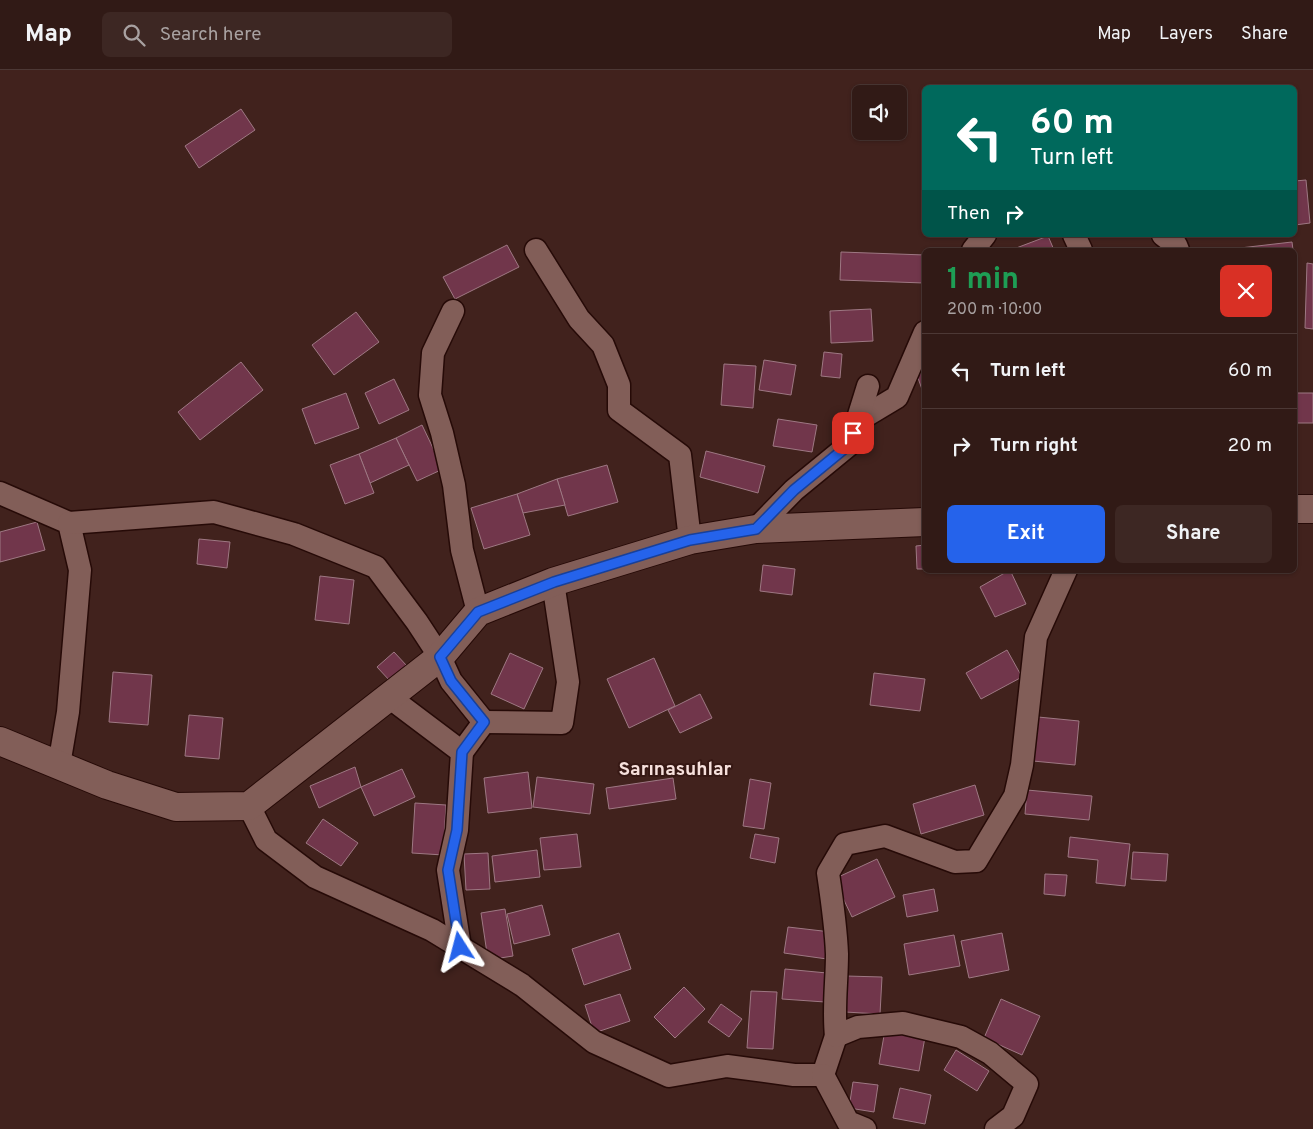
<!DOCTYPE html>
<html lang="en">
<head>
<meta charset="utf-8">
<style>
  body { margin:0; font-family:Overpass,sans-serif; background:#3d2723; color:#f1f3f6; height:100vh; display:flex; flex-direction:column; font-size:19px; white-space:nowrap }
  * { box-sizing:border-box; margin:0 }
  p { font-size:16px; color:#a8a1a1 }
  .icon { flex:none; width:28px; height:28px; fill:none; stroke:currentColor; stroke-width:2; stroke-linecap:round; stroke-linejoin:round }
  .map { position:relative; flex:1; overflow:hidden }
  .drawer { position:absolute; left:922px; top:178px; width:375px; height:325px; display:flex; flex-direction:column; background:#311a16; border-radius:8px; box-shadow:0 1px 4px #0004,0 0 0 1px #4c3835 }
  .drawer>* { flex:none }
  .top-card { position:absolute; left:922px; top:15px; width:375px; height:152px; border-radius:8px; box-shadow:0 1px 4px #0004,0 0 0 1px #4c3835; background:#00695c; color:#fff; overflow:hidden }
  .fabs { position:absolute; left:852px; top:15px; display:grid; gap:10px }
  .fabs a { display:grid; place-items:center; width:55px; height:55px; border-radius:8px; background:#311a16; box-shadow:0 1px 4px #0004,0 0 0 1px #4c3835; font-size:25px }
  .pin { position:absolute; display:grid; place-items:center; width:42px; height:42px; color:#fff; margin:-21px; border-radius:10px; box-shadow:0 2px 8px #0006 }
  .me { position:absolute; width:55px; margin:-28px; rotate:351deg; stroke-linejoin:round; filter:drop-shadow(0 0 4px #0008) }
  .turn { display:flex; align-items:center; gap:18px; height:105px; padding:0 25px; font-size:22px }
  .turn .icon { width:65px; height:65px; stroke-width:2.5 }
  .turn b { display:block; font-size:35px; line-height:42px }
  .then { display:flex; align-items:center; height:48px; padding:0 25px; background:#0003; gap:10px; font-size:19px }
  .round { display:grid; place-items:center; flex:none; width:52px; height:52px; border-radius:8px; background:#3d2723 }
  .summary { display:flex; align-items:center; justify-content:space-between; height:85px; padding:0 25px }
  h1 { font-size:30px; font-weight:700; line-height:38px; color:#1e9e55 }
  .button { display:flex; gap:10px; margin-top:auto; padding:10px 25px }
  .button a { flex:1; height:58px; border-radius:8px; background:#2563eb; color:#fff; font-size:20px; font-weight:700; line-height:58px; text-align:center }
  .button a+a { background:#3d2723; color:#f1f3f6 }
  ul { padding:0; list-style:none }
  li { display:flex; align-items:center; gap:15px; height:75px; padding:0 25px; border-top:1px solid #4c3835 }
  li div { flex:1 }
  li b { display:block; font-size:19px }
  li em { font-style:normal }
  header { display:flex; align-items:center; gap:30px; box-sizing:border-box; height:70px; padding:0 25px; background:#311a16; border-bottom:1px solid #4c3835 }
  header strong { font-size:24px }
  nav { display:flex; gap:28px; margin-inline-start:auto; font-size:18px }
  .search { width:350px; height:45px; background:#3d2723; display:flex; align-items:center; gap:12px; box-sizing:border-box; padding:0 18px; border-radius:8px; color:#a8a1a1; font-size:19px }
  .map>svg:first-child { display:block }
  .building { fill:#71364b; stroke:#9e7883 }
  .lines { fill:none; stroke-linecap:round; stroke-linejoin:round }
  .street-casing { stroke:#260a07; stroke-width:25 }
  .secondary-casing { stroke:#260a07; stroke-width:30 }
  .street { stroke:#825e58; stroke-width:22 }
  .secondary { stroke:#825e58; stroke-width:28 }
  .route-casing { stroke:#184099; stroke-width:12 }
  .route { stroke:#2563eb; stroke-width:9 }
  .labels { text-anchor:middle; stroke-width:4; stroke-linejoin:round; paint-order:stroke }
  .quarter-label { font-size:19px; font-weight:bold; fill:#f6e0dc; stroke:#361814 }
</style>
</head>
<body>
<header>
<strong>Map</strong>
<div class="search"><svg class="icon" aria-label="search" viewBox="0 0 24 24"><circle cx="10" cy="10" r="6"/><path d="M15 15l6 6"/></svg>Search here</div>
<nav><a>Map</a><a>Layers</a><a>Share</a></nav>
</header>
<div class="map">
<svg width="1313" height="1059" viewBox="0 0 1313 1059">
  <rect width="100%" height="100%" fill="#41221d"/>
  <g class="building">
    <path d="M241,39l14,21 -56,38 -14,-22z"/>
    <path d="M1306,110l4,43 -15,2v-44z"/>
    <path d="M1048,166l6,14h-43z"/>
    <path d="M1292,172l1,8h-52l-1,-2z"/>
    <path d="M507,175l12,22 -64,32 -12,-22z"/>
    <path d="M841,182l84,3 -1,28 -84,-3z"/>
    <path d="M1307,193l6,1v65l-8,-1z"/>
    <path d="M871,239l2,32 -42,2 -1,-32z"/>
    <path d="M356,242l23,30 -45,33 -22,-30z"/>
    <path d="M824,282l18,2 -2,24 -19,-2z"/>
    <path d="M764,290l32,5 -5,30 -32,-5z"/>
    <path d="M241,292l22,28 -63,50 -22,-28z"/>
    <path d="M724,294l32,2 -3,42 -32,-3z"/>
    <path d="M925,302v26l-8,-23z"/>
    <path d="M394,309l15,31 -30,14 -14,-31z"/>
    <path d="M346,323l13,35 -44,16 -13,-35z"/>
    <rect x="1295" y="323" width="18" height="30"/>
    <path d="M778,349l39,6 -5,27 -39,-6z"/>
    <path d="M422,355l21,44 -26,12 -21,-43z"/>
    <path d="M396,368l13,27 -39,18 -11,-29z"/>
    <path d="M706,381l59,15 -7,27 -58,-16z"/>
    <path d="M359,384l15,39 -29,11 -15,-39z"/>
    <path d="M607,395l11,37 -50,14 -11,-37z"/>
    <path d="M557,409l8,26 -42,8 -6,-19z"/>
    <path d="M517,424l13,41 -46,14 -13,-41z"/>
    <path d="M37,452l8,28 -45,12v-30z"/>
    <path d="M199,469l31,3 -3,26 -30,-4z"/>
    <path d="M925,475v24h-8l-1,-23z"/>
    <path d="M763,495l32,4 -3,26 -32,-4z"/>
    <path d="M1010,500l16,34 -31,13 -15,-30z"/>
    <path d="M320,506l34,4 -5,44 -34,-4z"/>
    <path d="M1007,580l15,27 -41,22 -15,-26z"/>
    <path d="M394,582l13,14 -17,15 -13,-14z"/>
    <path d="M510,583l33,15 -19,41 -33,-15z"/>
    <path d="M654,588l21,48 -46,22 -22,-49z"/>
    <path d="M113,602l39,3 -4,50 -39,-3z"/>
    <path d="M874,603l51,6 -5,32 -50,-6z"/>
    <path d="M700,624l12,24 -32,15 -12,-23z"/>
    <path d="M189,645l34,3 -4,41 -34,-3z"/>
    <path d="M1038,647l41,4 -4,44 -42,-4z"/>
    <path d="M355,697l6,20 -42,21 -9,-22z"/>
    <path d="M402,699l13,28 -41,19 -13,-29z"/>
    <path d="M528,702l4,36 -44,5 -4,-35z"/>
    <path d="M537,707l57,7 -4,30 -57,-7z"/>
    <path d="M673,708l3,21 -67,10 -3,-21z"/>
    <path d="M750,709l21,4 -7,46 -21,-3z"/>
    <path d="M975,715l9,30 -63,19 -8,-30z"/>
    <path d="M1027,720l65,6 -3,24 -64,-6z"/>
    <path d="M415,733l31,2 -3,50 -31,-2z"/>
    <path d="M323,749l35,24 -17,23 -35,-23z"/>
    <path d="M577,764l4,33 -37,3 -4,-32z"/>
    <path d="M755,764l24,4 -4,25 -25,-5z"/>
    <path d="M1070,767l60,7 -5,42 -29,-3 2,-23 -30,-3z"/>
    <path d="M537,780l3,27 -45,5 -3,-26z"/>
    <path d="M1133,782l35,2 -2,27 -35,-2z"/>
    <path d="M488,783l2,36 -24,1 -2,-36z"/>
    <path d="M877,789l18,38 -43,20 -18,-38z"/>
    <path d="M1045,804l22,1 -2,21 -21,-2z"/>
    <path d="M934,819l4,22 -31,6 -4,-22z"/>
    <path d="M542,835l8,30 -36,9 -7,-30z"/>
    <path d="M505,839l8,47 -25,4 -7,-47z"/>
    <path d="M788,857l43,5 -4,27 -43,-6z"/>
    <path d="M619,863l12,36 -47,16 -12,-36z"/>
    <path d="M1002,863l7,37 -40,8 -8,-37z"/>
    <path d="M954,865l6,31 -51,9 -5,-31z"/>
    <path d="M785,899l42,4 -2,29 -43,-3z"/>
    <path d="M846,906l36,1 -2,37 -35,-2z"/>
    <path d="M684,917l21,22 -30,29 -21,-21z"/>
    <path d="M751,921l26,1 -4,57 -26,-1z"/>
    <path d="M620,924l10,27 -36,12 -9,-28z"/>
    <path d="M1001,929l39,17 -18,39 -38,-17z"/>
    <path d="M721,934l21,15 -13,18 -21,-15z"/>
    <path d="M885,960l40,7 -6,34 -40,-7z"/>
    <path d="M956,980l33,21 -12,20 -33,-21z"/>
    <path d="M853,1012l25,3 -4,27 -25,-4z"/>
    <path d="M900,1018l31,7 -6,29 -32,-6z"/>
  </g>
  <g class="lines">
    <g class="street-casing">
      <g id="street">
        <path d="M1074,165l7,15"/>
        <path d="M1163,165l13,10 2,5"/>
        <path d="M536,180l43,69 24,26 16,40v25l61,45 10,85"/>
        <path d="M973,180l12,-15"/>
        <path d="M453,241l-20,42 -3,42 12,38 12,52 8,65 16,62"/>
        <path d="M857,351l40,-24 28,-65"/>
        <path d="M0,423l69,30 11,47 -12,142 -9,53"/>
        <path d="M69,453l145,-11 80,22 82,33 41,55 23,35 11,24 33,41 -22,30"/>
        <path d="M756,459l38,-39 56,-46 18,-58"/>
        <path d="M389,627l73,55 -5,78 -9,40 12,77"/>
        <path d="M484,652l78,1 6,-41 -15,-100"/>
        <path d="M249,736l17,34 49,37 117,53 90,55 72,57 75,34 58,-10 67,9h29l13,-39"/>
        <path d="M823,1005l25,47 17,7"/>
        <path d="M996,1059l17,-13 14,-32 -37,-31 -29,-16 -58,-14 -45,4 -22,9c-3,-28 1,-54 1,-82 -1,-27 -5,-54 -9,-81l17,-29 40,-8 70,26 21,-1 39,-65 7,-31 14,-128 30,-67"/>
      </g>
    </g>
    <g class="secondary-casing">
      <g id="secondary">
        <path d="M1295,439h18"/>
        <path d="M0,671l107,44 69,22 73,-1 191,-149 38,-45 75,-30 137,-42 66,-11 169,-7"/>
      </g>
    </g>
    <use href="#street" class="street"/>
    <use href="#secondary" class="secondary"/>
  </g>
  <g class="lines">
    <g class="route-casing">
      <path id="route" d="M460,877l-12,-77 9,-40 5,-78 22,-30 -33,-41 -11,-24 38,-45 76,-30 136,-42 66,-11 38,-39 56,-46 3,-11"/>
    </g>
    <use href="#route" class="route"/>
  </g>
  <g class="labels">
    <g class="quarter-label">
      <text x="675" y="705">Sarınasuhlar</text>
    </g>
  </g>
</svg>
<div class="fabs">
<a><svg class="icon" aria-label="sound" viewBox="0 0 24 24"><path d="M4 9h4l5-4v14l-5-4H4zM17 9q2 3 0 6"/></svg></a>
</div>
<div class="pin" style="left:853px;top:363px;background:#d93025"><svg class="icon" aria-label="arrive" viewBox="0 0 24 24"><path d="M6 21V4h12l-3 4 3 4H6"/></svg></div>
<svg class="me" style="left:460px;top:877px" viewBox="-20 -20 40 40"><path d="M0-17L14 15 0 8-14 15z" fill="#2563eb" stroke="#fff" stroke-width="4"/></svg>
<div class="top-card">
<div class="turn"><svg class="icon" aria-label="left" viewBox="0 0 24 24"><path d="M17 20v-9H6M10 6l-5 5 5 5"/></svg><div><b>60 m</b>Turn left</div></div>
<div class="then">Then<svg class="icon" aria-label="right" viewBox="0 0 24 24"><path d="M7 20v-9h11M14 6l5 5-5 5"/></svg></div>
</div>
<section class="drawer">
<div class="summary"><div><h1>1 min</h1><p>200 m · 10:00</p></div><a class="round" style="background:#d93025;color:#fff"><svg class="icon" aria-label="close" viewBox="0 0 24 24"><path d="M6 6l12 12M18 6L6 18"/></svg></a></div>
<ul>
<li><svg class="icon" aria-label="left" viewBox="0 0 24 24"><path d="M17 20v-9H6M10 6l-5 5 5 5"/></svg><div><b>Turn left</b></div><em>60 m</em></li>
<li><svg class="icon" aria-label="right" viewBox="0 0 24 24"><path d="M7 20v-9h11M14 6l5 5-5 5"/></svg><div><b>Turn right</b></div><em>20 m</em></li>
</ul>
<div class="button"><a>Exit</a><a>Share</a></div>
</section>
</div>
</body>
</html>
